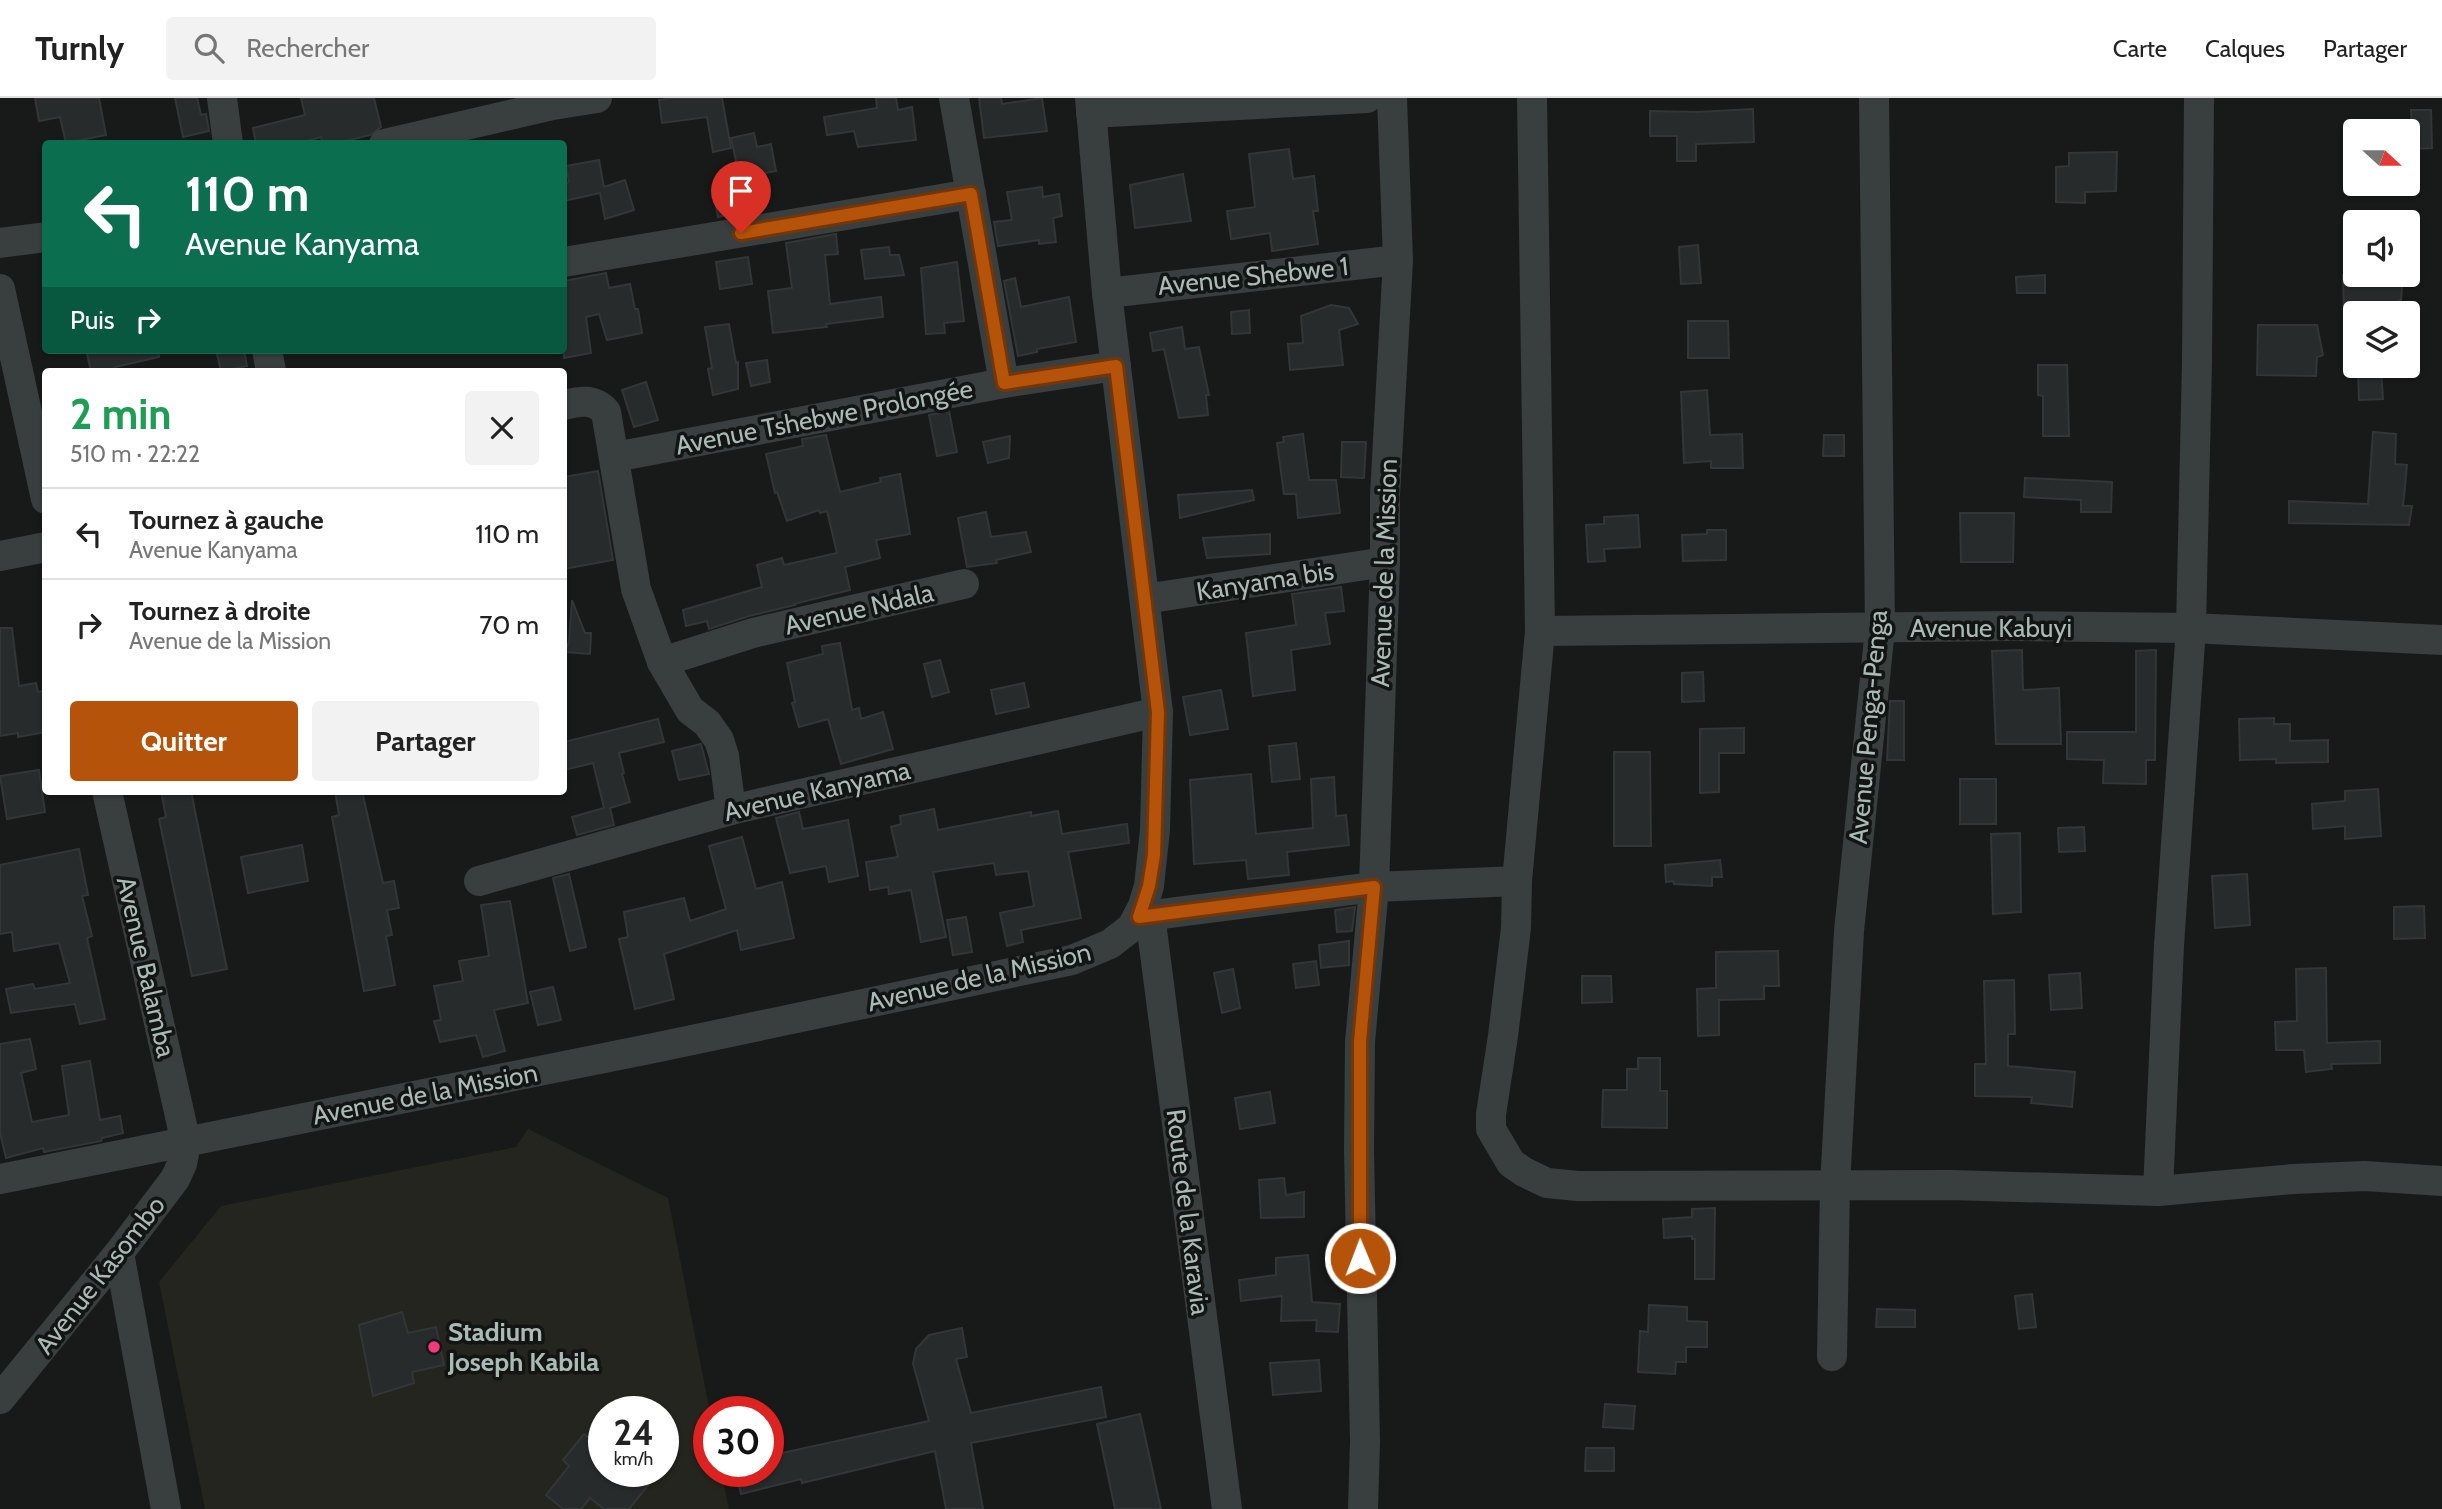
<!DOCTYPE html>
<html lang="fr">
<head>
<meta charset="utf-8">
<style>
  body { margin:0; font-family:Cabin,sans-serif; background:#f2f2f2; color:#222; height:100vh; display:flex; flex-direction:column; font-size:26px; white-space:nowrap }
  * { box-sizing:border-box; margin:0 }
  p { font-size:23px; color:#767676 }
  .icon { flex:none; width:38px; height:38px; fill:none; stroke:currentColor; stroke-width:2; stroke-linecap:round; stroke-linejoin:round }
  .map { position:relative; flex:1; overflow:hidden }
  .sheet { position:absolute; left:42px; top:270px; width:525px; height:427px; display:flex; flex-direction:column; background:#fff; border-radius:7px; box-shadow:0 2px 5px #0004 }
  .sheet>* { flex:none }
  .banner { position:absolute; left:42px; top:42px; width:525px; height:214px; border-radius:7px; box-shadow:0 2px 5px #0004; background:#0b6e4f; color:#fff; overflow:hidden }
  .needle { width:46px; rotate:111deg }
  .tools { position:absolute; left:2343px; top:21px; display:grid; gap:14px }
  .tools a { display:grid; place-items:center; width:77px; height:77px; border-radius:7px; background:#fff; box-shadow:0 2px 5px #0004; font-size:35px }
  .speed { position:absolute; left:588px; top:1298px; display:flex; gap:14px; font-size:35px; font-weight:700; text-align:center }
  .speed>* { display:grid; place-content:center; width:91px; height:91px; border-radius:50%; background:#fff; box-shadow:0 2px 5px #0004; line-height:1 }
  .speed small { font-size:18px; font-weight:400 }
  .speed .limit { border:10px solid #d22; background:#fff; color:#111 }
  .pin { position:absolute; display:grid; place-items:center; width:60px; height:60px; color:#fff; margin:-72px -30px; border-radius:50% 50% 50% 0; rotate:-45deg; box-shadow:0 0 7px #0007 }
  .pin .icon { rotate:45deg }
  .me { position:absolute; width:77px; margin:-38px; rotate:359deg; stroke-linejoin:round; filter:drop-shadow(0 0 5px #0008) }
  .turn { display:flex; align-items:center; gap:24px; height:147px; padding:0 28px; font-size:32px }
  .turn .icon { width:91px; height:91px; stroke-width:2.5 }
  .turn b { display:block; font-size:49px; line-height:60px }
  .then { display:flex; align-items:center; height:66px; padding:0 28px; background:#0003; gap:14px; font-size:26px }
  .round { display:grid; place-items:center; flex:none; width:74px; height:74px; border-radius:7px; background:#f2f2f2 }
  .overview { display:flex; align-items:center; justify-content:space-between; height:119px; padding:0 28px }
  h1 { font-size:42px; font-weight:700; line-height:52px; color:#1e9e55 }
  .primary-button { display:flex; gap:14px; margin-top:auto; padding:14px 28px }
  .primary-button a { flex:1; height:80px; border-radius:7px; background:#b45309; color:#fff; font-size:28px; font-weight:700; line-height:80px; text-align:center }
  .primary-button a+a { background:#f2f2f2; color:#222 }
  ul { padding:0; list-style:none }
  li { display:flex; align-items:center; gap:21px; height:91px; padding:0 28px; border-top:2px solid #e0e0e0 }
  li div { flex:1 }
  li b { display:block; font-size:26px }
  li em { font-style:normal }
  header { display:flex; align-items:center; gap:42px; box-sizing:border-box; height:98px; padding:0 35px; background:#fff; border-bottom:2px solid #e0e0e0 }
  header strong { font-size:33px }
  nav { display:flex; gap:38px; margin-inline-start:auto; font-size:24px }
  .search { width:490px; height:63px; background:#f2f2f2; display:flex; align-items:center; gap:18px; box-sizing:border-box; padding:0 24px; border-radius:7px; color:#767676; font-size:26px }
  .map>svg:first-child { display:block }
  .green { fill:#24251e; fill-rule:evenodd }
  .building { fill:#282b2b; stroke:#323636; stroke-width:2 }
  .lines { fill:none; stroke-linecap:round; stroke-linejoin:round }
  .minor { stroke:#393f3e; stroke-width:30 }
  .route-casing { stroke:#753606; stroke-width:18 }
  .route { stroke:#b45309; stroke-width:12 }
  .poi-dot { fill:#f1397b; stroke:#131515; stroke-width:2.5 }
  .labels { text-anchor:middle; stroke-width:7; stroke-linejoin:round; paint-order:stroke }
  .street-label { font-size:26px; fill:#aabab4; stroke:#131515 }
  .poi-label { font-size:26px; font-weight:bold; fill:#aabab4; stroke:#131515; text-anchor:start }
</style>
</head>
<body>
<header>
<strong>Turnly</strong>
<div class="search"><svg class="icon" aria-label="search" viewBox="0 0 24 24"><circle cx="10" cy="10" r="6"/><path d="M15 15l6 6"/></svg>Rechercher</div>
<nav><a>Carte</a><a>Calques</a><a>Partager</a></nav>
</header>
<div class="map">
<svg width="2442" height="1411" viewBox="0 0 2442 1411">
  <rect width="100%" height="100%" fill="#181a1a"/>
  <path class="green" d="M528,1031l140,69 42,214 -1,60h12l8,37h-524l-46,-227 62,-76 295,-59zM604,1314h59v60h-59z"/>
  <g class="building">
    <path d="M35,0h64l7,37 -40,8 -6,-26 -21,4z"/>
    <path d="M175,0h22l4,17 5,-1 3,17 -26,6z"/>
    <path d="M301,0h73l7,29 -11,8 -37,9h-10l-2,-7 -25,7h-40l-3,-16 52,-13z"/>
    <path d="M672,0h50l9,50 -18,4 -6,-35 -45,6 -3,-23z"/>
    <path d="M876,0h20l2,12 14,-3 4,33 -58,7 -4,-16 -27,4 -3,-18 53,-9z"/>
    <path d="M979,0h22l1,6 40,-6 5,33 -63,7z"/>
    <path d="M1753,11l1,33 -58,2v17h-19v-25h-27v-25l46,1z"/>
    <path d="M2411,12h20l1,38 -19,1z"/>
    <path d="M754,35l3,14 14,-3 5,27 -16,3 3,30 -24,3 1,5 -22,5 -5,-27 28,-6 -10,-46z"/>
    <path d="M1289,51l4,30 21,-3 4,35h-5l5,33 -46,7 -2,-18 -39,6 -4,-28 28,-4 -6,-53z"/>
    <path d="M2117,54l-1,39 -31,1v11l-29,-1v-35l13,-1v-13z"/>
    <path d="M599,62l5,27 21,-7 9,30 -29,9 -5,-26 -36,8v-17l5,-2 -3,-16z"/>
    <path d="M1183,76l8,47 -56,7 -5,-43z"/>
    <path d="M1042,89l1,10 16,-3 3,22 -9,2 3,24 -17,2v-4l-41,6 -4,-24 18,-2 -5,-28z"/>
    <path d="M836,136l2,20 -13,1 5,49 51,-7 2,20 -57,7 1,3 -54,6 -5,-42 24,-3 -6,-45z"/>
    <path d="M1698,147l3,38 -20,1 -2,-37z"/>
    <path d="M889,149l1,8h9l5,20 -39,4 -4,-29z"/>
    <path d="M748,159l4,27 -32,5 -4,-27z"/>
    <path d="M957,164l7,59 -20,2 1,10 -19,1 -5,-66z"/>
    <path d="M606,175l3,15 21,-4 5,25h3l4,24 -35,7 -8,-26 -13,3 5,36 -27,5v-77z"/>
    <path d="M2045,177v18h-28l-1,-16z"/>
    <path d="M2343,177h60l-2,25 -11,5v7l-46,1z"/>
    <path d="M1015,180l6,29 48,-10 7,45 -39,7v3l-19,4 -14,-75z"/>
    <path d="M1331,207l18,3 9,16 -19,6 4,35 -53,5 -2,-26 15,-1 -2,-27z"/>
    <path d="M1249,212l1,23 -18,1 -1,-22z"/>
    <path d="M1688,223h40l1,37h-41z"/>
    <path d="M729,226l7,39 2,-1v27l-25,6 -5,-26 4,-1 -7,-41z"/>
    <path d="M2258,227h59l6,30 -6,2 -1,19 -59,-1z"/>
    <path d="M1182,229l3,22 14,-2 10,48h-3l2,20 -29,3 -15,-69 -11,2 -3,-18z"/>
    <path d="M86,252h72l1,7 -44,10 1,4h-25z"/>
    <path d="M216,252h28l3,16 -26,5z"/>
    <path d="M767,262l3,22 -19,4 -5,-23z"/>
    <path d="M2038,267h29l2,71h-26v-40l-5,-1z"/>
    <path d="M2381,272l2,29 -24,1 -1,-28z"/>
    <path d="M646,284l12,38 -24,7 -12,-37z"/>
    <path d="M1707,292l3,45 32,-1 1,34h-32v-7l-27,2 -3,-71z"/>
    <path d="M949,313l8,41 -20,4 -8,-41z"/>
    <path d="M2373,334l23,2 -1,30 12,1 -4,41h9l-3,19 -120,-2v-22l79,3z"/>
    <path d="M1303,336l6,46h27l4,33 -42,5 -2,-24h-12l-7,-51 7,-1 -1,-5z"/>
    <path d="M826,337l14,57 41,-10 -1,-4 20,-4 10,60 -34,6 4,18 -35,9 5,23 -56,14 1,1 -46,11 -40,13 -2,-8 -21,5 -3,-16 79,-23 -5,-22 25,-7 2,7 53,-12 -10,-42 -7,2 -1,-3 -32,11 -10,-29 -2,1 -9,-39 37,-8 -1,-7z"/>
    <path d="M1824,337h20v21h-21z"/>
    <path d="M1010,338l-1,22 -21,5 -5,-21z"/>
    <path d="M1342,344h24l-2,36 -23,-1z"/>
    <path d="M598,373l15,89 -49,9v-92z"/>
    <path d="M2025,380l87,4 -1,30h-30v-12l-57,-3z"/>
    <path d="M1252,392l2,10 -74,18 -2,-23z"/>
    <path d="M986,414l5,25 35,-5 5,20 -35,8 1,3 -30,4 -9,-49z"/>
    <path d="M1960,415h54l-1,49h-52z"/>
    <path d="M1638,417l2,32 -36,2 1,12 -17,1 -2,-37 18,-1v-7z"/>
    <path d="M1707,432h19v30l-43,1 -1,-26 25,-1z"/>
    <path d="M1270,436v20l-63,4 -4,-20z"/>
    <path d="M1341,489l3,24 -19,2 5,31 -39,6 4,40 -42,6 -7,-63 50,-8 -4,-31z"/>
    <path d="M572,502l13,33h6l-1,21 -25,-2 4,-10z"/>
    <path d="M0,530h12l7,58 17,-3 2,9 5,-1 3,12v29l-28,5v-4l-18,3z"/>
    <path d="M840,545l12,67 7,-2 2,11 22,-7 10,37 -52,15 -13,-45 -29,8 -7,-24 3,-1 -8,-39 36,-9 -1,-8z"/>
    <path d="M2022,552l1,40 36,-2 2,56h-65l-4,-93z"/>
    <path d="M2156,552l-1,110h-9v24l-43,-1 1,-23 -37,-1v-27h69v-81z"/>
    <path d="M940,562l9,32 -17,5 -8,-33z"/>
    <path d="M1703,574l1,29 -22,1v-29z"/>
    <path d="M1024,585l5,24 -33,7 -5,-24z"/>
    <path d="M1221,592l7,39 -38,6 -7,-38z"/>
    <path d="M1890,603h14v59h-17z"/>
    <path d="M2274,620v6h16v17l38,-1v22l-52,1v-4l-36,1 -1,-41z"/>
    <path d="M658,621l6,23 -45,11 5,20 -2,1 8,28 -20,6 4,17 -37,10 -5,-18 32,-9 -11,-45 -29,7v-28z"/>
    <path d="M1744,630v25h-25v39l-19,1v-64z"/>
    <path d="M1296,645l4,36 -28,3 -3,-36z"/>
    <path d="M701,646l8,30 -30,6 -7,-29z"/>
    <path d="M1614,654h36l1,94h-37z"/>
    <path d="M39,672l6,42 -38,7 -7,-43z"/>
    <path d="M1251,676l5,60 57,-6 -2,-49 23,-2 2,39 10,-1 3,30 -62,7 2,23 -41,4 -2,-19 -52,4 -4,-84z"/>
    <rect x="1960" y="681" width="36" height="45"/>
    <path d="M2378,691l3,47 -36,3v-13l-32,3 -1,-25 33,-3v-10z"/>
    <path d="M161,693h30l36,178 -35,7 -33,-157 7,-2z"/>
    <path d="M335,693h27l21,92 11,-2 5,27 -12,2 5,25 -6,1 9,49 -31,6 -32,-174 7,-2z"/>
    <path d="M934,711l4,21 93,-18v4l27,-5 4,23 65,-10 2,19 -61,9 13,66 -60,12 2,12 -16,4 -7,-33 34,-7 -6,-35 -32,4 -2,-12 -61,9 13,65 -25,5 -10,-52 -22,4 -1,-7 -18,3 -4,-28 32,-5 -7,-30 10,-3 -1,-8z"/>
    <path d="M799,714l4,17 45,-9 10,56 -29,6 -3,-16 -36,7 -14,-55z"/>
    <path d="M2084,729l1,24 -26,1 -1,-24z"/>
    <path d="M2020,735l1,79 -28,2 -2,-80z"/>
    <path d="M742,739l14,52 26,-7 12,56 -53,12 -4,-20 -73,24 10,45 -39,10 -16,-70 9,-2 -4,-25 60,-14 6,23 36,-12 -17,-63z"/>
    <path d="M302,747l6,36 -60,12 -7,-36z"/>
    <path d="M79,751l9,46 -6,1 10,40 -5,2 18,81 -25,5 -5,-20 -64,9 -5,-24 27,-5 2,5 35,-6 -11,-40 -45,8 -2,-19 -12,2v-69z"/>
    <path d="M1720,762l2,17h-10v9l-38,-2 -1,-3 -7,1 -1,-17z"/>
    <path d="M569,776l17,73 -16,4 -17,-73z"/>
    <path d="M2247,776l3,51 -35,3 -3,-52z"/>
    <path d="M510,803l18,102 -34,7 11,41 -22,6 -7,-22 -36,7 -6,-21 7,-1 -7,-34 29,-5 -4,-20 30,-5 -8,-51z"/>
    <path d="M2424,808l1,32 -31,1v-32z"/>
    <path d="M1355,809l-3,24 -15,1 -2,-22z"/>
    <path d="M966,819l6,35 -19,3 -6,-35z"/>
    <path d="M1349,843v24l-28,3 -2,-23z"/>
    <path d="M1778,853l1,35h-15v13l-45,1v35l-21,1 -1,-47 19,-1v-36z"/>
    <path d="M1316,863l3,24 -23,3 -3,-24z"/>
    <path d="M2326,870l1,75 53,-2v22l-49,1 1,5 -26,3 -2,-22h-28l-1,-28 22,-1 -1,-52z"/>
    <path d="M1233,871l7,39 -18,5 -8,-40z"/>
    <path d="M2080,875l2,35 -31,2 -2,-35z"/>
    <path d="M1582,878h29l1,26 -30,1z"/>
    <path d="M2014,882l1,54h-7v32l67,6 -3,35 -41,-4 1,-6 -57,-1v-32h11l-2,-83z"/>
    <path d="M553,889l8,33 -23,5 -8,-33z"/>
    <path d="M30,941l6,30 -15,4 11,49 37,-7 -7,-49 28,-5 10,59 20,-4 3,17 -21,5 -1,3 -57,11 -1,-4 -37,10 -6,-25v-89z"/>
    <path d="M1638,960h22v33h7v37l-65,-1 1,-37h24v-21h11z"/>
    <path d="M1270,994l5,31 -35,6 -5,-31z"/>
    <path d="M1284,1080l2,17 18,-3v25l-43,1 -2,-38z"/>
    <path d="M1715,1110l-1,71h-19v-40h-3v-3l-28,2 -1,-19 29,-2v-8z"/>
    <path d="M1308,1157l4,47 28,2 -2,28 -22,-1 1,-11 -36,1 1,-25 -41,5 -2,-21 37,-5v-17z"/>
    <path d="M2032,1196l4,33 -17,2 -4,-33z"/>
    <path d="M1649,1207l38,2v14l20,1v25h-21v15h-10l-1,12 -37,-2 2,-41 8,1z"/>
    <path d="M1877,1211l38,1v17h-39z"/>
    <path d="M402,1214l6,21 28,-6 8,38 -32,7 2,11 -41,13 -14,-71z"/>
    <path d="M962,1230l5,29 -11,2 15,54 130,-26 5,30 -135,26 12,66h-37l-11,-58 -133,32 -1,-4 -60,15 -5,-22h32v-16l161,-35 -16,-57 3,-15 13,-14z"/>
    <path d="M1319,1262l2,31 -48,4 -3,-32z"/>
    <path d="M1605,1306l30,2 -2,23 -30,-2z"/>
    <path d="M1140,1316l21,95h-46l-18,-85z"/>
    <path d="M604,1325v49h32l14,11 -21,26h-25l-14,-11 -9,11h-18l-17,-14 23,-29 -6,-6 21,-26 7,5z"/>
    <path d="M1586,1350h28v23h-29z"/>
  </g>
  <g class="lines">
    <g class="minor">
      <path d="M222,0l6,46"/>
      <path d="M954,0l50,285"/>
      <path d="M1532,0l8,533 -23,250 -1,47 -13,108 -12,78v15l20,34 13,9 23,11 31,3 373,-1 207,6 135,-12 72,-3 77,5"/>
      <path d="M1091,15l276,-15"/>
      <path d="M384,46l169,-39 44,-7"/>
      <path d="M0,145l46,-6"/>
      <path d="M564,164l407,-68"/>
      <path d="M0,191l46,210"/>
      <path d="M1107,195l291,-33"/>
      <path d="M267,252l4,21"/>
      <path d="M564,307c15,-4 30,-7 42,7l30,177 26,73 28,48 17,13 12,17 5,16 7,54"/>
      <path d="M615,359l389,-74 112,-17"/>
      <path d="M0,458l46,-9"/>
      <path d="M1145,501l240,-37"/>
      <path d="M1540,533l470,-5 181,2 251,12"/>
      <path d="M662,564l91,-29 211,-49"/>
      <path d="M479,783l252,-71 427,-98"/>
      <path d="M1150,817l77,594"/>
      <path d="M1138,819l236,-30 143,-6"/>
      <path d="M0,1081l654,-131 418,-88 38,-16 22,-17 11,-21 6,-20 6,-56 3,-118 -51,-419 -17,-195"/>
      <path d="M2158,1093l11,-246 22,-317 6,-266 2,-264"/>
      <path d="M119,1155l47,256"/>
      <path d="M1832,1258l3,-170 14,-255 31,-302 -6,-531"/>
      <path d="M0,1301l119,-146 56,-74 7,-15 4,-21 -79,-352"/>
      <path d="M1363,1411l2,-67 -6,-292 1,-108 14,-155 11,-325v-67l13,-235 -6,-162"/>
    </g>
  </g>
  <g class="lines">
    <g class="route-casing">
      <path id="route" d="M741,135l230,-39 33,189 112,-17 42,346 -4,143 -5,31 -10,31 235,-30 -14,155v216"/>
    </g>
    <use href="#route" class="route"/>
  </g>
  <circle class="poi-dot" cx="434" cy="1249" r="7"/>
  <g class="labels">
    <g class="street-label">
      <text transform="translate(1253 178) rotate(-6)" y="9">Avenue Shebwe 1</text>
      <text transform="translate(824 319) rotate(-11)" y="9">Avenue Tshebwe Prolongée</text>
      <text transform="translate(1384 475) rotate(-88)" y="9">Avenue de la Mission</text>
      <text transform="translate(1265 483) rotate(-9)" y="9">Kanyama bis</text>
      <text transform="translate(859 511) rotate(-13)" y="9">Avenue Ndala</text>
      <text x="1991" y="539">Avenue Kabuyi</text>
      <text transform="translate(1868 629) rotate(-85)" y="9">Avenue Penga-Penga</text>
      <text transform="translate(817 693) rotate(-13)" y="9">Avenue Kanyama</text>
      <text transform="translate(146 869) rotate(77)" y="9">Avenue Balamba</text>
      <text transform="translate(979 879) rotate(-13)" y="9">Avenue de la Mission</text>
      <text transform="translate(425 996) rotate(-11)" y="9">Avenue de la Mission</text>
      <text transform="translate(1188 1114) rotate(83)" y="9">Route de la Karavia</text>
      <text transform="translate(100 1177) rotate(-52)" y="9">Avenue Kasombo</text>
    </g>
    <g class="poi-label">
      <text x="448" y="1243">Stadium<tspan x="448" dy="30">Joseph Kabila</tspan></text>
    </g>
  </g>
</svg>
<div class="tools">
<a><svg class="needle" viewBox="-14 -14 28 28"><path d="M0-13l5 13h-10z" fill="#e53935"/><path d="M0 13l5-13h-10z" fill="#767676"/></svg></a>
<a><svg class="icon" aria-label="sound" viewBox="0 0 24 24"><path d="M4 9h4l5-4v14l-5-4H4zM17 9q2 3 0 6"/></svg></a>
<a><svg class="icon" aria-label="layers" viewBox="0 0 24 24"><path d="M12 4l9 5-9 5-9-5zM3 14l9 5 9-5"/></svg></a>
</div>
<div class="speed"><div>24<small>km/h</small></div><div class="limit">30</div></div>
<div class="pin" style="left:741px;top:135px;background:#d93025"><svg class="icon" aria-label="arrive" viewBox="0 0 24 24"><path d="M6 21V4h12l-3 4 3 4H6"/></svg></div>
<svg class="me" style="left:1360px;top:1160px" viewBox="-20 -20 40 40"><circle r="17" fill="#b45309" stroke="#fff" stroke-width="3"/><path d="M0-11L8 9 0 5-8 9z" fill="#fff"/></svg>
<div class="banner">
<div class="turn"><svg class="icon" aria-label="left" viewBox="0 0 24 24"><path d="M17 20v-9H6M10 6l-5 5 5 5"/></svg><div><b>110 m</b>Avenue Kanyama</div></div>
<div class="then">Puis<svg class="icon" aria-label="right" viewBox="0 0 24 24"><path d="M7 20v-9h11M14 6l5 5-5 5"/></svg></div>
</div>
<section class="sheet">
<div class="overview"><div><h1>2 min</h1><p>510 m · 22:22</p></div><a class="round"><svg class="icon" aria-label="close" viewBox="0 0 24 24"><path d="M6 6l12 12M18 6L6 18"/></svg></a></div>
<ul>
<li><svg class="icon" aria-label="left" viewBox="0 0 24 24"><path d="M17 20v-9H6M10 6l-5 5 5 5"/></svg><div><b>Tournez à gauche</b><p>Avenue Kanyama</p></div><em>110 m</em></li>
<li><svg class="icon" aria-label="right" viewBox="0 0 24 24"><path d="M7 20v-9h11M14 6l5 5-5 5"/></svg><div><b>Tournez à droite</b><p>Avenue de la Mission</p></div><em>70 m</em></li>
</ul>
<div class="primary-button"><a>Quitter</a><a>Partager</a></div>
</section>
</div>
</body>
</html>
